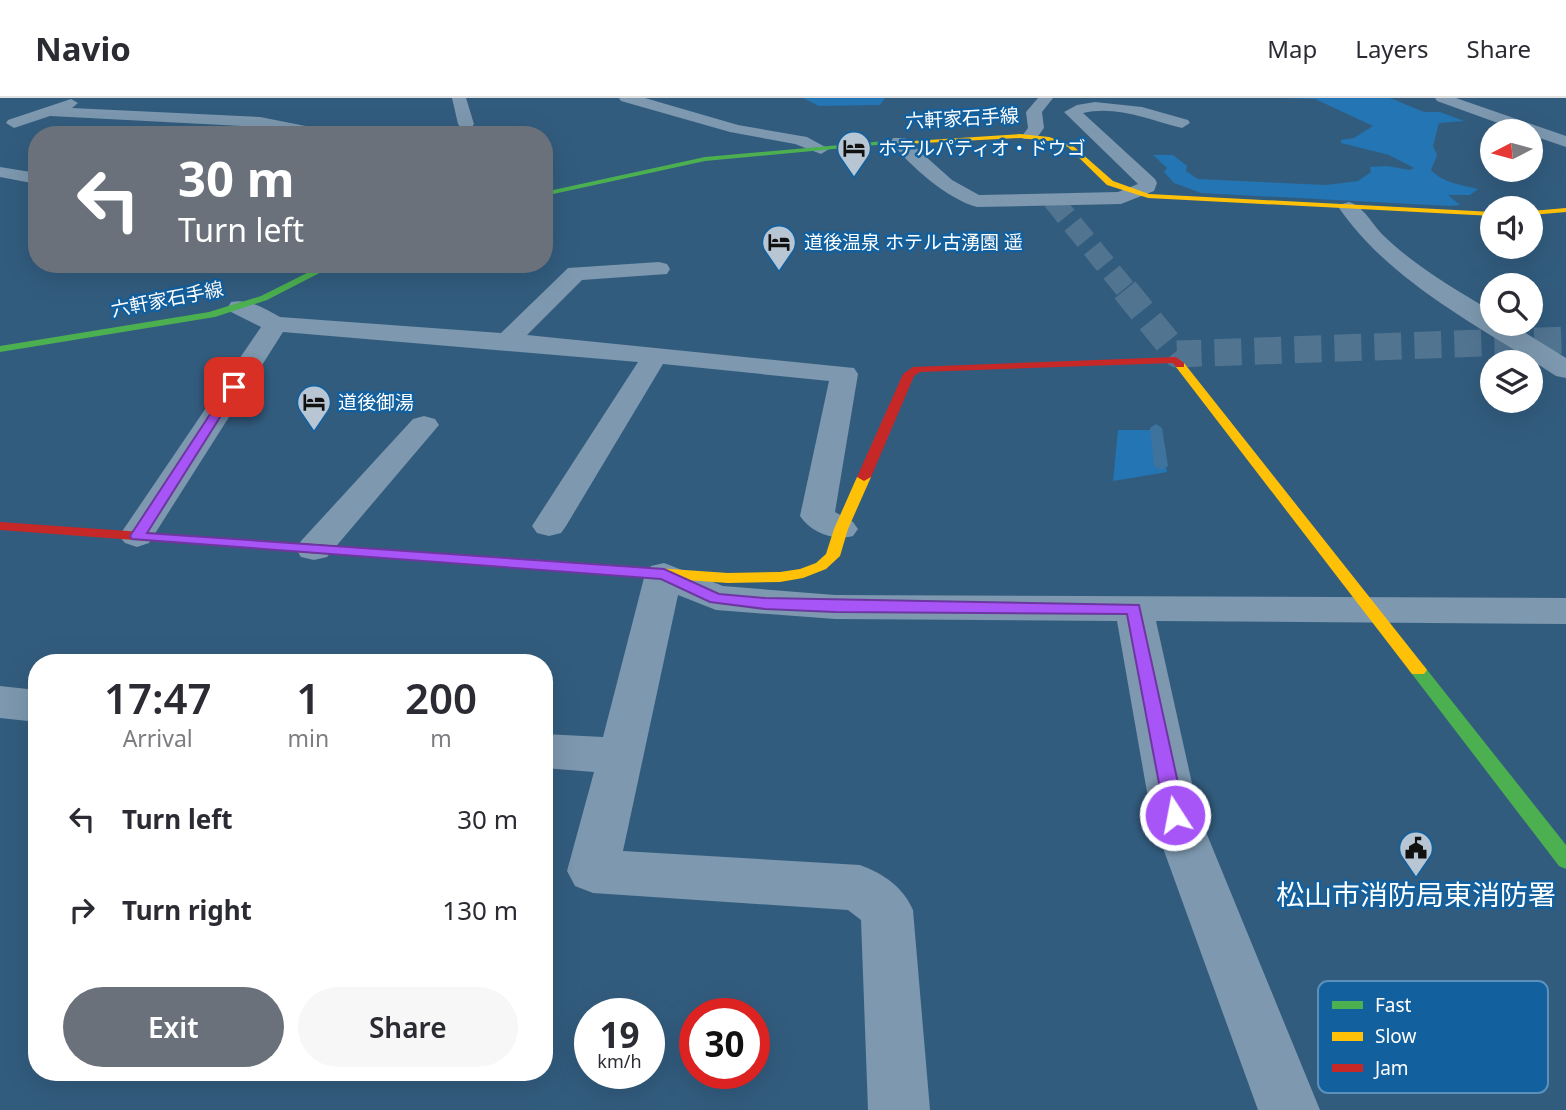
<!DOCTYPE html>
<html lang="en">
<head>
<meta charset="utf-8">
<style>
  body { margin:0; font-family:"Noto Sans","Noto Sans JP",sans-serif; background:#f7f7f7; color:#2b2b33; height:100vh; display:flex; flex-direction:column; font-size:26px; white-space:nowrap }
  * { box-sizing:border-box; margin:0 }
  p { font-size:23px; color:#7c7c81 }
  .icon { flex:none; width:38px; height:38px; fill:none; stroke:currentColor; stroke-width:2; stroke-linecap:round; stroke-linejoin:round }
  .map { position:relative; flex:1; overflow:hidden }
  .panel { position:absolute; left:28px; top:556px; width:525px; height:427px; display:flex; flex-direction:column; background:#fff; border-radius:28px; box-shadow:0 7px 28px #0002 }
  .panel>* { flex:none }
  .hud { position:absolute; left:28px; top:28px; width:525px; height:147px; border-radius:28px; box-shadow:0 7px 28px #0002; background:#6a717b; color:#fff; overflow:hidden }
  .needle { width:46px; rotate:264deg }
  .fabs { position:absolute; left:1480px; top:21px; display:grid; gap:14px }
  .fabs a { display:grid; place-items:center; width:63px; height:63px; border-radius:50%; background:#fff; box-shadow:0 7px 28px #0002; font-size:35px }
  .speed { position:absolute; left:574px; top:900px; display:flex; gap:14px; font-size:35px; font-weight:700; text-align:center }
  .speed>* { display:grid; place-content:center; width:91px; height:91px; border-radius:50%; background:#fff; box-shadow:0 7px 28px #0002; line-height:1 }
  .speed small { font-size:18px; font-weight:400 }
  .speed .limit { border:10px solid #d22; background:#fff; color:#111 }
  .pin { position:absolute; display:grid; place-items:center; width:60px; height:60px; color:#fff; margin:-30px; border-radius:14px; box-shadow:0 4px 10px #0006 }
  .me { position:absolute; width:77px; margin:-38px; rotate:349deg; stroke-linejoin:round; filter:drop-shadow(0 0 5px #0008) }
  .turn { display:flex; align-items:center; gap:24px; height:147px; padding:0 35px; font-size:32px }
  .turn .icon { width:91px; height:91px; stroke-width:2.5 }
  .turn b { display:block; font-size:49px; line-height:60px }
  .eta { display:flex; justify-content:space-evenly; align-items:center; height:119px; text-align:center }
  .eta b { font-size:42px; font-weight:600; line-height:49px }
  .action { display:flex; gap:14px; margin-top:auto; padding:14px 35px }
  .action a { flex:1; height:80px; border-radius:42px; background:#6a717b; color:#fff; font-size:28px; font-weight:600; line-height:80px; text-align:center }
  .action a+a { background:#f7f7f7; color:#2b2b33 }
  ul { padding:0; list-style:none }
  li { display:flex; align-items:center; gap:21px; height:91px; padding:0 35px }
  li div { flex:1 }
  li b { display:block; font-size:26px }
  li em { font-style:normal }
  header { display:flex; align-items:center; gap:42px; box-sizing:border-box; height:98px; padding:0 35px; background:#fff; border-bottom:2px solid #e1e1e2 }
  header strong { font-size:33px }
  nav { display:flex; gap:38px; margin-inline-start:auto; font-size:24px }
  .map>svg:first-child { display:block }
  .green { fill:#2475b3 }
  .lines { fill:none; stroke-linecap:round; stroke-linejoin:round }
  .stream { fill:#3e739d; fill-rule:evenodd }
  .street-tunnel-far1 { stroke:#517491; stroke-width:21; stroke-dasharray:21 10; stroke-linecap:butt }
  .street-tunnel { stroke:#517491; stroke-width:27; stroke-dasharray:27 13; stroke-linecap:butt }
  .street { fill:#7d98af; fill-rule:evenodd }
  .fast { fill:#4caf50; fill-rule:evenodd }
  .slow { fill:#ffc107; fill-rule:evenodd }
  .jam { fill:#c62828; fill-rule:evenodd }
  .route { fill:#a855f7; stroke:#6d37a1; stroke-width:2 }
  .labels { text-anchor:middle; stroke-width:5; stroke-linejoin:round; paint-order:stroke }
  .far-street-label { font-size:19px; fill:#fff; stroke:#13609e }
  .far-poi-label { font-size:19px; fill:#fff; stroke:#13609e; text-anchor:start }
  .near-poi-label { font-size:28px; fill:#fff; stroke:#13609e }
  .key { fill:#13609e; stroke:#5a90bb; stroke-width:2 }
  .key-label { font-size:19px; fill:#fff }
</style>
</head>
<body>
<header>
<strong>Navio</strong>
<nav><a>Map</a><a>Layers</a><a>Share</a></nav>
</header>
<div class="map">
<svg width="1566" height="1012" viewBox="0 0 1566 1012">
  <rect width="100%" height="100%" fill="#325c7e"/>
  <g class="green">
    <path d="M803,0h82l-5,7 -61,1z"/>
    <path d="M1284,0h106l34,14h16l24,9 -25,2 -6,23 4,9 -6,15c12,13 31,15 47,19l-8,6h-22l12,10 -11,1 -248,-13 -27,-10 -10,-11 3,-4 -14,-13h20l14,11 -1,5 12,8 128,6 32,-4 13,-9 -1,-5 17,-1 23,4 4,-2 -25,-13 -48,-12v-3l13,-2 19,-12 -58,-27z"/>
    <path d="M1118,332h42l7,42 -54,9z"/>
  </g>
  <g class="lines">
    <path class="stream" d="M1156,326l6,4 6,38 -7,4 -7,-4 -4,-38z"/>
    <path class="street-tunnel-far1" d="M1053,102l74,91"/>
    <path class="street-tunnel" d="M1125,192l52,64 389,-14"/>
    <g class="street">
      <path d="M452,0h14l8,26 -2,3h-12l-2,-3z"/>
      <path d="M619,0h26l93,27 69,12 22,12 -8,5 -26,-10 -65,-12 -109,-31z"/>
      <path d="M1038,0h15l-11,14 2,16 -8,11h-12l-2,-3 6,-8 -2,-16z"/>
      <path d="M1435,0h21l110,38v11l-35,-12v-4h-11l-83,-30z"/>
      <path d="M71,1l7,4 -6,5 188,9 66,13 8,5h-34l-40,-8 -210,-11 -36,12 -8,-5 2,-3z"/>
      <path d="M1095,4l47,5 46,13 2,3 -8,5c-32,-8 -66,-23 -99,-15l72,66 2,4 -3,8 -33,13 -144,3c-30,-8 -67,-41 -86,-65l2,-4h12l47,42 27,15 139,-3 20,-8 -74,-72 13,-7z"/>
      <path d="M0,69l37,6v11l-37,-7z"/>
      <path d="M1349,104c15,4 24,24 35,34 32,31 71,53 109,76v12h18l55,34v20l-10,-2c-75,-49 -165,-93 -217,-168l3,-4z"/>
      <path d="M659,164l8,2 3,5 -3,5 -85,6 -55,55 327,33 4,6 -23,138 18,10 5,7 -5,7c-19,5 -42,-3 -53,-20l29,-135 -166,-17 -97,162 -5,7 -12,3 -12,-3 -5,-7 106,-164 -355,-30 -134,211 -12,4 -12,-4 -6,-7 142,-209 -30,-15 -3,-5 3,-5c18,-4 34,7 49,15l221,16 67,-65z"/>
      <path d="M424,318l11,3 4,6 -112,132 -13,3 -13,-3 -5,-8 5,-8 112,-122z"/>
      <path d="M664,465l59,23 112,9 731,3v26l-410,-3 43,194 121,295h-62l-107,-295 -34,-194 -282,-2 -119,-9 -38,-15 -55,256 237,14c24,9 43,22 53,45l17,200h-62l-7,-190 -13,-10 -255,-17 -18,-7 -8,-15 27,-99 -50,-4v-34l59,3 42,-163 6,-8z"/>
      <path d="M0,588l37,4v32l-37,-4z"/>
    </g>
    <g class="fast">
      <path d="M885,43l2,3 -182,17 -161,35v-4l161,-35z"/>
      <path d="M325,166h12l-70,36 -52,17 -215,35v-6l209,-34 52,-16z"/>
      <path d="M1418,566l6,2 142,179v24l-7,-3 -147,-192 -3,-4 3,-4z"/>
    </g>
    <g class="slow">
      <path d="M1020,36l29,3 23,8 41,36 36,13 344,18v4l-345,-18 -41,-13 -39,-38 -20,-6 -28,-3 -135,7 -3,-2z"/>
      <path d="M1566,110v4l-35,3v-4z"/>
      <path d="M1176,265h8l240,303 3,4 -3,4h-12l-236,-307z"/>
      <path d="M864,375l7,4 -23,52 -8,27 -14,13 -23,9 -23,4 -52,1 -244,-17 -7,-5 7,-5 244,17 52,-1 20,-3 16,-6 10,-9 8,-25 23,-52z"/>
    </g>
    <g class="jam">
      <path d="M1176,259l8,6v4h-8l-3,-4 -253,9 -6,4 -43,101 -7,4 -7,-4 46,-103 10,-7z"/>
      <path d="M0,424l484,34 7,5 -7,5 -484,-36z"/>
    </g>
  </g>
  <path class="route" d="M234,286l5,3 -92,146 517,36 55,25 46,4 374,7 46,210 -3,6 -7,2 -7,-2 -3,-6 -38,-201 -292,-2 -70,-3 -55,-7 -49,-23 -529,-40 -2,-3 98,-149z"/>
  <defs>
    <g id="hotel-pin" transform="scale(1.75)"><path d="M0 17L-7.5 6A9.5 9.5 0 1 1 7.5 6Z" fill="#b7c6d2" stroke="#13609e"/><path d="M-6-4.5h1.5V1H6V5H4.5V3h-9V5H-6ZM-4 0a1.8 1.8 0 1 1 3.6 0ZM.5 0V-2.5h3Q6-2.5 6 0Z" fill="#111"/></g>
    <g id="civic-pin" transform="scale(1.75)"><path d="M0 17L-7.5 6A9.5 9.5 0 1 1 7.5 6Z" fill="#b7c6d2" stroke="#13609e"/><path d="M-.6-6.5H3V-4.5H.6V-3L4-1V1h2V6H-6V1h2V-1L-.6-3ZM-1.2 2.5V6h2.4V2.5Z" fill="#111"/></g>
  </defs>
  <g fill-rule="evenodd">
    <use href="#hotel-pin" x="854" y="50"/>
    <use href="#hotel-pin" x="779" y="144"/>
    <use href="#hotel-pin" x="314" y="304"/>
    <use href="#civic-pin" x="1416" y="750"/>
  </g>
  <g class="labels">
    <g class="far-street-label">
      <text transform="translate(962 20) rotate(-3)" y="7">六軒家石手線</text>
      <text transform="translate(167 201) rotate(-11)" y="7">六軒家石手線</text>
    </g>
    <g class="far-poi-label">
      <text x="878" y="57">ホテルパティオ・ドウゴ</text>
      <text x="804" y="151">道後温泉 ホテル古湧園 遥</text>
      <text x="338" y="311">道後御湯</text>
    </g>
    <g class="near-poi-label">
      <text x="1416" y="807">松山市消防局東消防署</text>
    </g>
  </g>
  <rect x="1318" y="883" width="230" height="112" rx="10" class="key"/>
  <rect x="1332" y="903" width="31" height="8" fill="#4caf50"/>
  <rect x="1332" y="934" width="31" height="9" fill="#ffc107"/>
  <rect x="1332" y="966" width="31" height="8" fill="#c62828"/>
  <g class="key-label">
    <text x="1375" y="914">Fast</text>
    <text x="1375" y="945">Slow</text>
    <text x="1375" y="977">Jam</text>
  </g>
</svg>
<div class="fabs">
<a><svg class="needle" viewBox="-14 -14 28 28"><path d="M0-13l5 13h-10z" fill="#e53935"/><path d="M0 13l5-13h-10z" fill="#7c7c81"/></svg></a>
<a><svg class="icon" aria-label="sound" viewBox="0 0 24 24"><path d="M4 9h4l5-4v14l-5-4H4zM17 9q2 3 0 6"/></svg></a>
<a><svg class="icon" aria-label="search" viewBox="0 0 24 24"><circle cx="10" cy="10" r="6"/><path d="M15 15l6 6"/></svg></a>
<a><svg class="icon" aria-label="layers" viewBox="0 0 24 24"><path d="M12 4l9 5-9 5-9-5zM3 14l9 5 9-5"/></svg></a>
</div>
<div class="speed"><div>19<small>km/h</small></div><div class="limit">30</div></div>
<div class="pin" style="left:234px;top:289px;background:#d93025"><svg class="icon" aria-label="arrive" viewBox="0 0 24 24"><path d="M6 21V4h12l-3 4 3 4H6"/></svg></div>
<svg class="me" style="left:1175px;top:717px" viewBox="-20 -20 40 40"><circle r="17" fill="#a855f7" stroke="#fff" stroke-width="3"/><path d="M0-11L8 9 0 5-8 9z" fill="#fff"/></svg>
<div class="hud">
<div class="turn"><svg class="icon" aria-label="left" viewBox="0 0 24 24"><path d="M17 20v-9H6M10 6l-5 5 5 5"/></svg><div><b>30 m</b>Turn left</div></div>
</div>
<section class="panel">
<div class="eta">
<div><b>17:47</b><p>Arrival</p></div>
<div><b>1</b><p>min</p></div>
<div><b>200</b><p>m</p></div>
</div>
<ul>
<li><svg class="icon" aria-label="left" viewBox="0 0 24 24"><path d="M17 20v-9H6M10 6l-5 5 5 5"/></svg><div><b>Turn left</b></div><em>30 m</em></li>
<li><svg class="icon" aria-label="right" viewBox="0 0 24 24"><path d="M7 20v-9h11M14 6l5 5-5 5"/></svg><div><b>Turn right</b></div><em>130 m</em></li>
</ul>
<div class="action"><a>Exit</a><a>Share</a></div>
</section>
</div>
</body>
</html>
